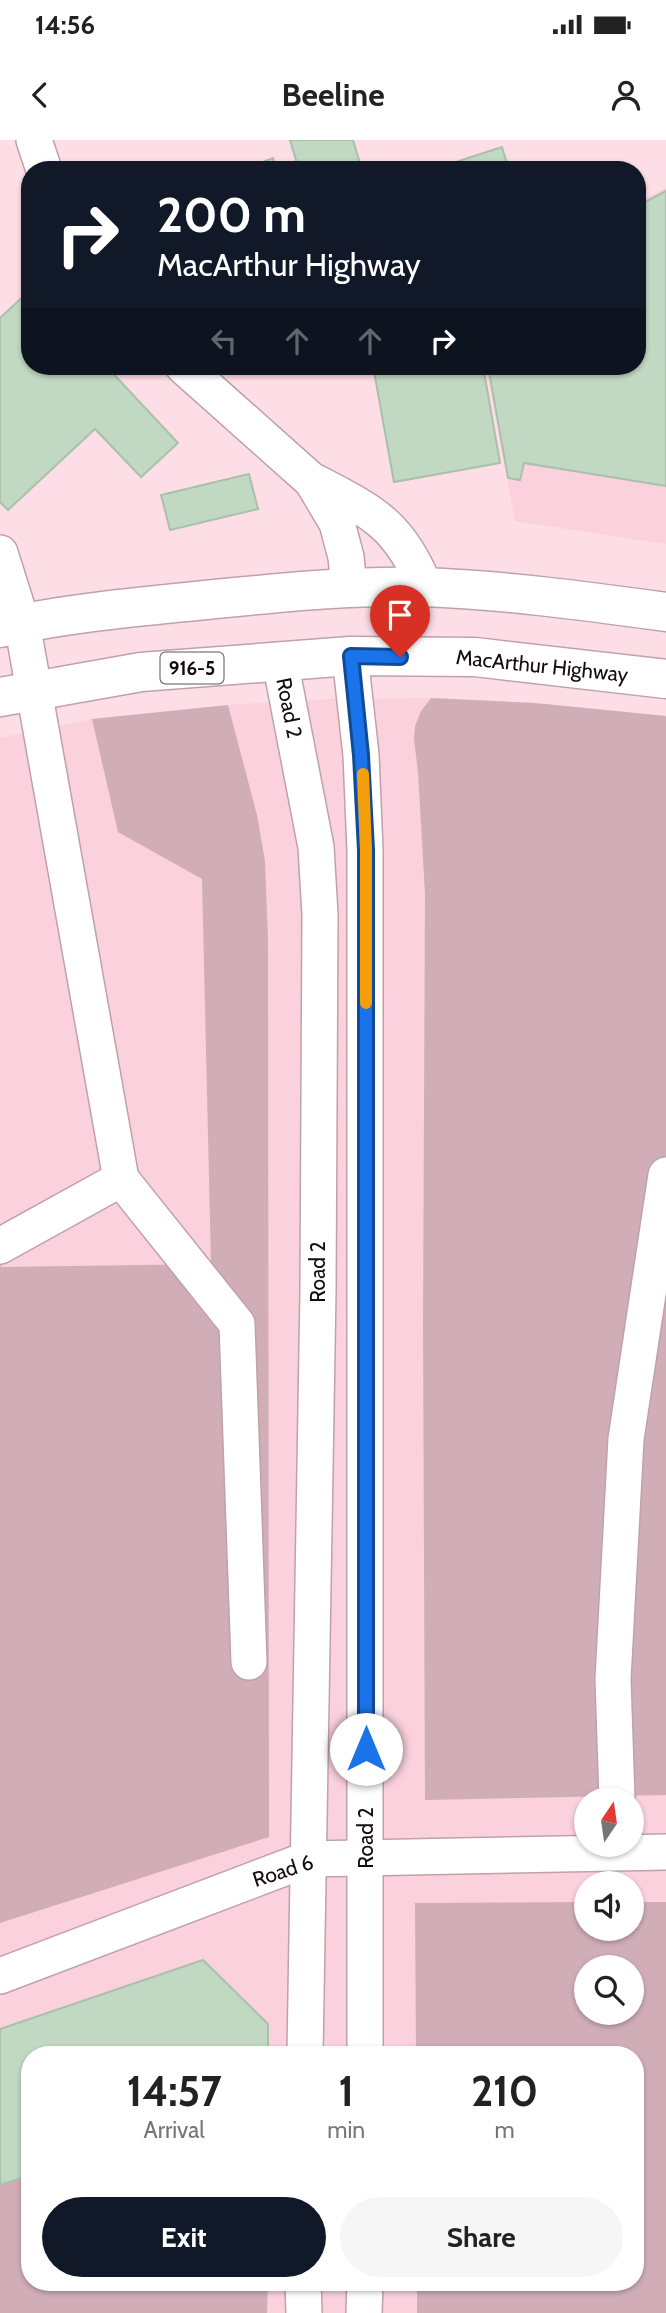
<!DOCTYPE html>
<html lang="en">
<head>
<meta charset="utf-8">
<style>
  body { margin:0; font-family:Cabin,sans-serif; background:#f6f6f6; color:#222; height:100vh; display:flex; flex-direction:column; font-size:26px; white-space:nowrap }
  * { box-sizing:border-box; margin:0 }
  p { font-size:23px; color:#767676 }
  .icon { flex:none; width:38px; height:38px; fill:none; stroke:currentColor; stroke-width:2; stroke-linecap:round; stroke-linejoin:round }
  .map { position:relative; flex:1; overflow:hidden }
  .side { position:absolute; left:21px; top:1906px; width:623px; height:245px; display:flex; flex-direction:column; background:#fff; border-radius:28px; box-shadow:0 2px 5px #0004 }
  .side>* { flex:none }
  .top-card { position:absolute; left:21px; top:21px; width:625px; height:214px; border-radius:28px; box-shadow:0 2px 5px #0004; background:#111827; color:#fff; overflow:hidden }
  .needle { width:46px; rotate:13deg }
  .buttons { position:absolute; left:574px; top:1647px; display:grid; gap:14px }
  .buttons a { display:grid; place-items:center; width:70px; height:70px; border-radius:50%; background:#fff; box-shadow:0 2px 5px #0004; font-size:35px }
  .pin { position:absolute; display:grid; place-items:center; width:60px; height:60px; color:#fff; margin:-72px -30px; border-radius:50% 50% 50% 0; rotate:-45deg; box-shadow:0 0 7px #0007 }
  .pin .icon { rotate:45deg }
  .me { position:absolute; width:77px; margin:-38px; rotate:0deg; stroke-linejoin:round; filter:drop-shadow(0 0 5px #0008) }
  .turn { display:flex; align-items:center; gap:24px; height:147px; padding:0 21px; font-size:32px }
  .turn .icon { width:91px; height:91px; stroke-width:2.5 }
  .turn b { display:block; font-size:49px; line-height:60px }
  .lanes { display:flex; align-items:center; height:66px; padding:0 21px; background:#0003; justify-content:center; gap:35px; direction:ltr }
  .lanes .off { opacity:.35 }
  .eta { display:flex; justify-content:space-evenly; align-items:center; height:119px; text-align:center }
  .eta b { font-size:42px; font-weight:700; line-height:49px }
  .primary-button { display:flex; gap:14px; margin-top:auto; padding:14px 21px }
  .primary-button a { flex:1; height:80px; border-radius:42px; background:#111827; color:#fff; font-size:28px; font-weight:700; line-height:80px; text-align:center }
  .primary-button a+a { background:#f6f6f6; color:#222 }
  .status { display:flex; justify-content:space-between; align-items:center; height:49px; padding:0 35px; background:#fff; direction:ltr }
  .status svg { height:19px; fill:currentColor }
  header { display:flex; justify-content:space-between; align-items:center; height:91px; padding:0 21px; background:#fff; font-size:32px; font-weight:700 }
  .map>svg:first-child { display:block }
  .built { fill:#fad1dd; fill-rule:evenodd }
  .green { fill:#d1aeb7; fill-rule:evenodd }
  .building { fill:#c1d8c2; stroke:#aac0ab; stroke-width:2 }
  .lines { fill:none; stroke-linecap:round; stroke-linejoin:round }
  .minor-casing { stroke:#c0a1aa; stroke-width:38 }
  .major-casing { stroke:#c0a1aa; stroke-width:41 }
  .minor { stroke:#fff; stroke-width:35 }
  .major { stroke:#fff; stroke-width:38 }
  .route-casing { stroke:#114b97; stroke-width:18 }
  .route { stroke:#1a73e8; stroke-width:12 }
  .slow { stroke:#f59e0b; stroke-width:12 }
  .labels { text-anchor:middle; stroke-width:5; stroke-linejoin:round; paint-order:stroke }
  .shield { fill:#fff; stroke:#5b5456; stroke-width:2 }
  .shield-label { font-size:19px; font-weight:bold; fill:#150b0e }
  .street-label { font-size:21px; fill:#150b0e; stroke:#fff }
</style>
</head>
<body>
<div class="status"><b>14:56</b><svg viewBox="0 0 49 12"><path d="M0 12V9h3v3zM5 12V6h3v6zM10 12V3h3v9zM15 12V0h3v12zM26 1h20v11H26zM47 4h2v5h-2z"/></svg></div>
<header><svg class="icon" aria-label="back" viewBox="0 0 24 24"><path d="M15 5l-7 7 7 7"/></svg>Beeline<svg class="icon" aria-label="person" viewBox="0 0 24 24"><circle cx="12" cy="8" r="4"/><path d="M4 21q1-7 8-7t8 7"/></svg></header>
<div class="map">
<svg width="666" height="2173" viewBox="0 0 666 2173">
  <rect width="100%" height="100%" fill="#fddde6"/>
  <g class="built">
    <path d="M666,48v356l-151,-23 -29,-155h151v-164z"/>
    <path d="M431,558l104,5 131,13v1597h-666v-1575l92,-19 136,-14 102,-6zM586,1659h46v45h-46zM586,1743h46v45h-46zM586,1827h46v45h-46zM30,1914h605v228h-605z"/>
  </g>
  <g class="green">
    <path d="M431,558l104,5 131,13v1079l-241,5 -2,-476 2,-430 -7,-122 -4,-33 1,-13 6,-15z"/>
    <path d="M228,565l29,110 8,46 3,78 1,898 -269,86v-680l1,24 210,-3 -9,-385 -84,-47 -26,-113z"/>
    <path d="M586,1762v26h46v-26h34v411h-249v-31h218v-228h-219l-1,-151zM586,1827h46v45h-46z"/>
    <path d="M30,2035v107h238l-1,31h-267v-128z"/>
  </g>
  <g class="building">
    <path d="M290,0h63l9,30h-63z"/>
    <path d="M502,7l7,23h-47l-3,-9z"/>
    <path d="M273,18l4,12h-35z"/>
    <path d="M666,51v295l-142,-23 -4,17 -12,-2 -20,-112h149v-160z"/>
    <path d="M30,150v76h76l72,77 -37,34 -46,-48 -87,81 -8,-8v-184z"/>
    <path d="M373,226h110l17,97 -106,19z"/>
    <path d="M249,334l9,35 -88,21 -9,-35z"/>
    <path d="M203,1820l65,64v30h-238v121l-30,10v-156z"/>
  </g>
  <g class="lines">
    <g class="minor-casing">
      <g id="minor">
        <path d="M34,0l10,30"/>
        <path d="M183,226l129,115 25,42 9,34 3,31"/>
        <path d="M315,342c58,30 85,43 110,106"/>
        <path d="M0,413l22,70 99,556 116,145 12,338"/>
        <path d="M350,516l11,99 4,95v1204"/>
        <path d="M280,521l36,186 4,68 -2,376 -13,763"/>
        <path d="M0,1106l121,-67"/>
        <path d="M617,1659l-4,-120 13,-240 40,-264"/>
        <path d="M0,1836l308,-117 358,-7"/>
        <path d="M303,2142l1,31"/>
        <path d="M364,2173l1,-31"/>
      </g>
    </g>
    <g class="major-casing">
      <g id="major">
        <path d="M0,488c67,-15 137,-21 205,-28 72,-7 145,-15 218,-13 81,3 162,14 243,25"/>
        <path d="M0,557l141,-25 209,-16 125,1 191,22"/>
      </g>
    </g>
    <use href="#minor" class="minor"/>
    <use href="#major" class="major"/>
  </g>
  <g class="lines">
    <g class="route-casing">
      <path id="route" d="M366,1609v-899l-5,-95 -10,-99 49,1"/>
    </g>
    <use href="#route" class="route"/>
    <path class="slow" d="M363,634l3,76v153"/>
  </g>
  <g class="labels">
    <rect class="shield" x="160.5" y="512.5" width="63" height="31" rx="5"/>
    <g class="shield-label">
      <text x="192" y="535">916-5</text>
    </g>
    <g class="street-label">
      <text transform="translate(542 526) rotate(6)" y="7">MacArthur Highway</text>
      <text transform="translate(289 568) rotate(79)" y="7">Road 2</text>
      <text transform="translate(318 1132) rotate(-90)" y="7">Road 2</text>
      <text transform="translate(366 1698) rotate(-90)" y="7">Road 2</text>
      <text transform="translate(283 1731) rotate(-18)" y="7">Road 6</text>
    </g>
  </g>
</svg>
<div class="buttons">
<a><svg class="needle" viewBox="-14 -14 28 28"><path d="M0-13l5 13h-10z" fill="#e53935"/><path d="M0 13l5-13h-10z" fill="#767676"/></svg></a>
<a><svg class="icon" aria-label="sound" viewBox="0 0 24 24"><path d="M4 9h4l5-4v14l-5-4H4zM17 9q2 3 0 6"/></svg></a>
<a><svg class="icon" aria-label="search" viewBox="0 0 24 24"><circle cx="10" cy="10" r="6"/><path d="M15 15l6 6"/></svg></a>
</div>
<div class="pin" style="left:400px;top:517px;background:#d93025"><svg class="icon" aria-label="arrive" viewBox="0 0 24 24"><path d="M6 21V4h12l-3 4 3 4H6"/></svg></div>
<svg class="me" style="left:366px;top:1609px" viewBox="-20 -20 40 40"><circle r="19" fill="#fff"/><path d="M0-13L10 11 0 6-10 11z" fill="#1a73e8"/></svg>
<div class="top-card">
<div class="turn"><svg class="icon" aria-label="right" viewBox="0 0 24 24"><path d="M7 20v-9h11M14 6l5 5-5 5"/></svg><div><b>200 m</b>MacArthur Highway</div></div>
<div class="lanes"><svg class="icon off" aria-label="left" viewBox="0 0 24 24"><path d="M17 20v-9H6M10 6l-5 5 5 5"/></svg><svg class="icon off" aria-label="ahead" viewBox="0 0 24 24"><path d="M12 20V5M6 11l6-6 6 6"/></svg><svg class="icon off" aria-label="ahead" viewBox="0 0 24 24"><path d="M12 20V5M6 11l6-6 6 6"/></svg><svg class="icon" aria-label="right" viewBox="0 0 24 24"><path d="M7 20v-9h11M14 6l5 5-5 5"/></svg></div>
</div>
<section class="side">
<div class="eta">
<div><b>14:57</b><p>Arrival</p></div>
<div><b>1</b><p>min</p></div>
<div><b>210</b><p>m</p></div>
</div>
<div class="primary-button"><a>Exit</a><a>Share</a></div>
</section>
</div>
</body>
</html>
